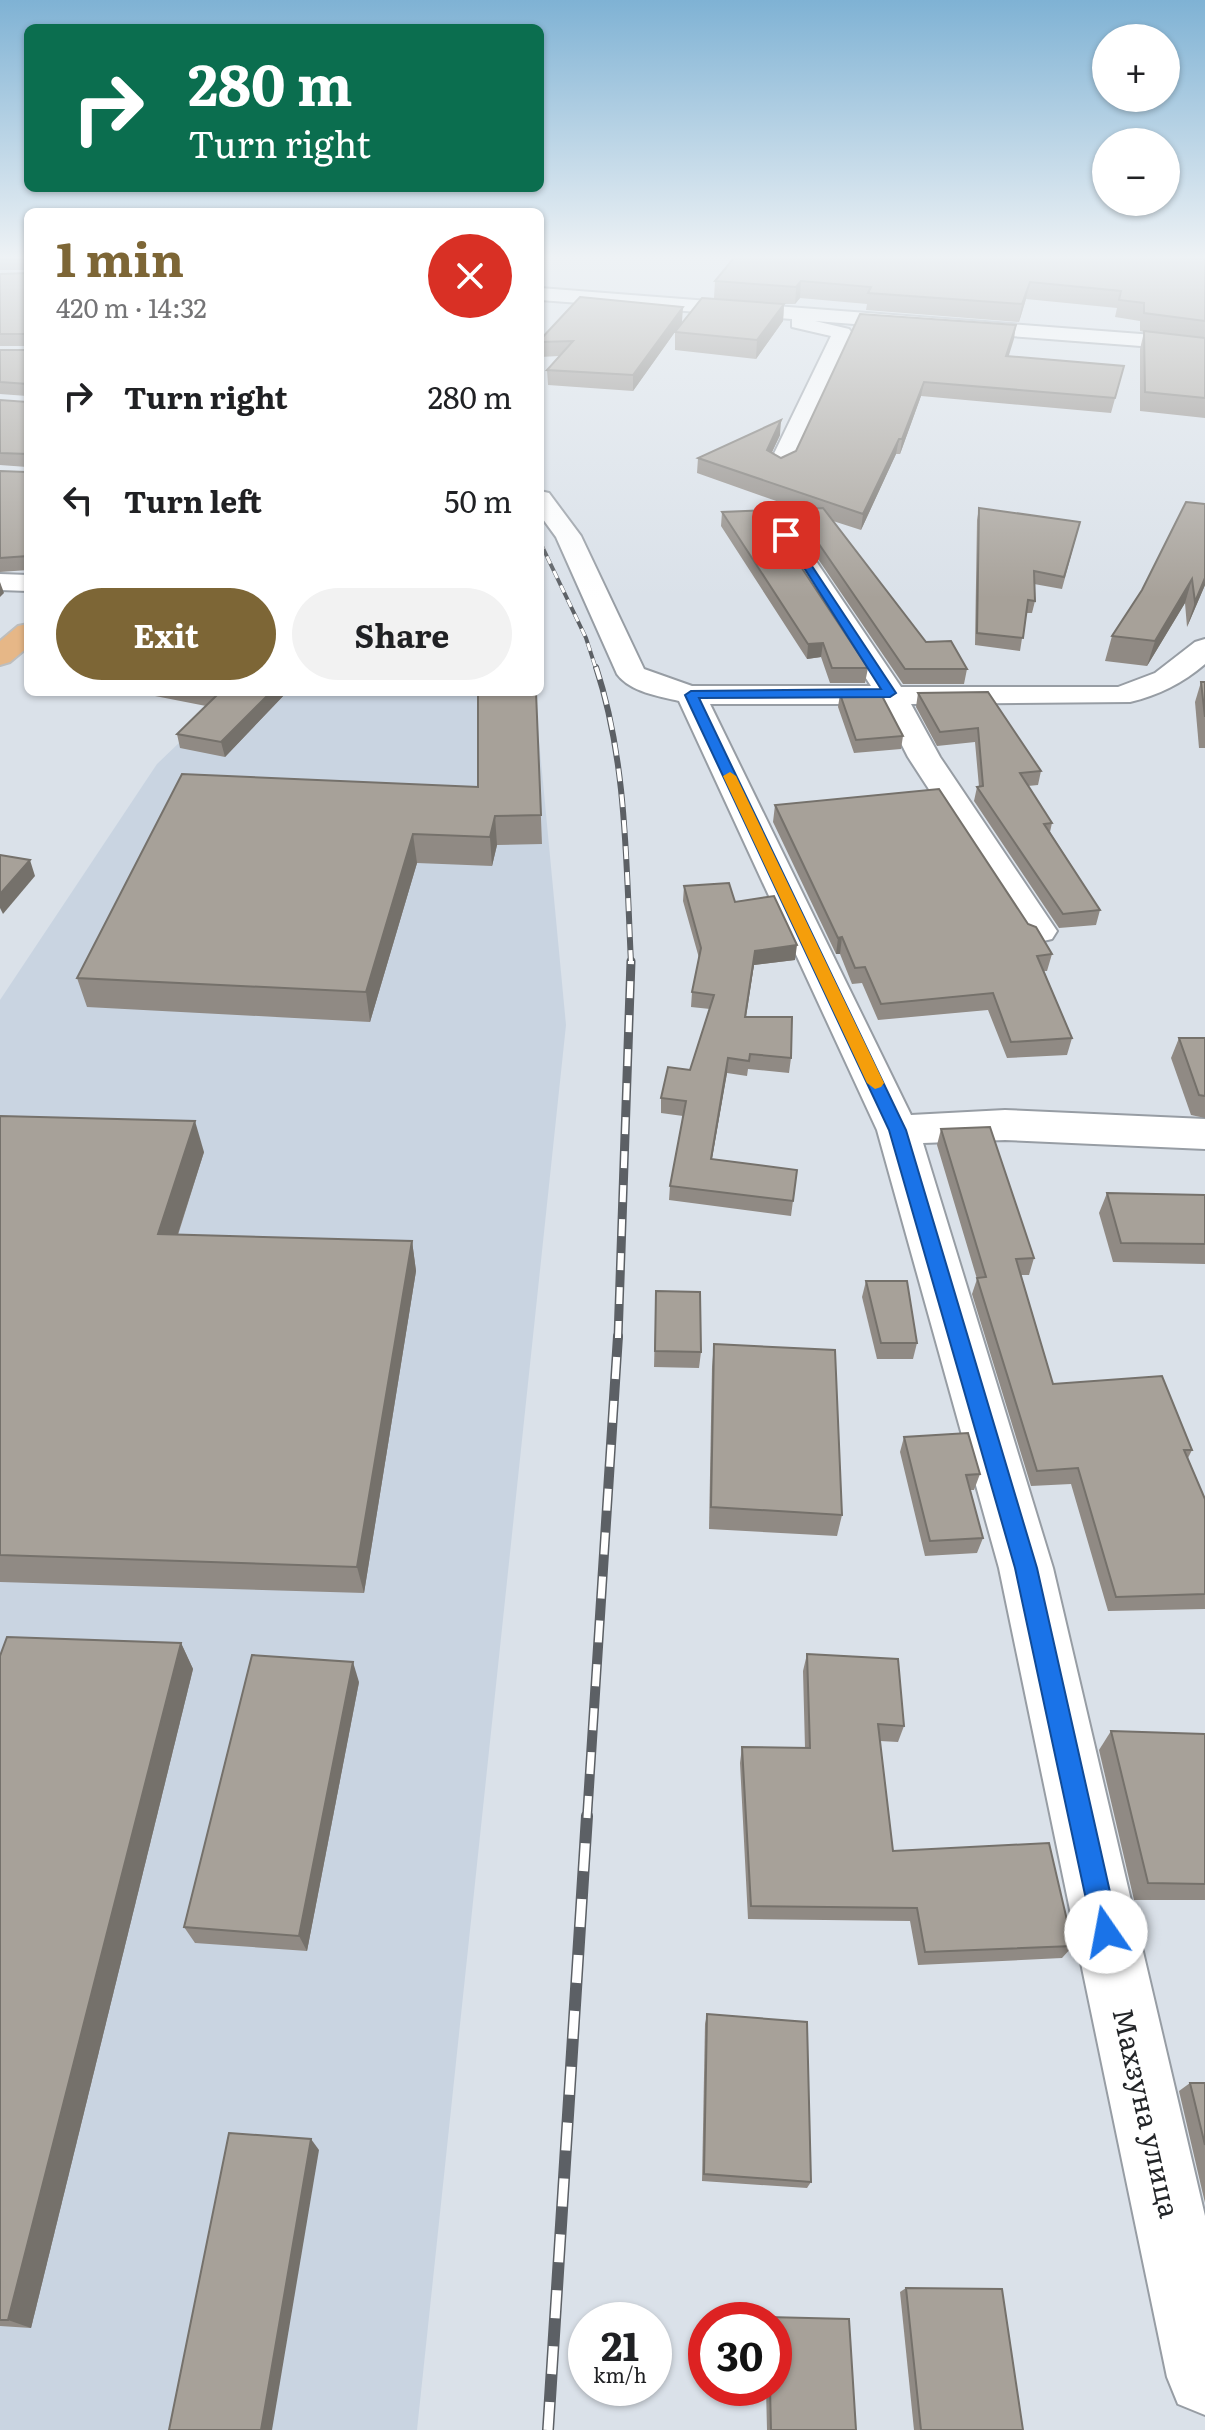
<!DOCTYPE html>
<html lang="en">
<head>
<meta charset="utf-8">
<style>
  body { margin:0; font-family:Literata,serif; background:#f2f2f2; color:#202124; height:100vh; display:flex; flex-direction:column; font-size:30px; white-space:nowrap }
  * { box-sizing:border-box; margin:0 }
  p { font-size:26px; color:#757577 }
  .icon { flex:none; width:44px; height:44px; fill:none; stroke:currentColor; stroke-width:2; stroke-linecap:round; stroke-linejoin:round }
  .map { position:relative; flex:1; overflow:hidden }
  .details { position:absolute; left:24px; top:208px; width:520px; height:488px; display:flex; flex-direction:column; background:#fff; border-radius:12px; box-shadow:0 2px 6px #0004 }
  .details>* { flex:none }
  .top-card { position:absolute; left:24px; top:24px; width:520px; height:168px; border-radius:12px; box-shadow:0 2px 6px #0004; background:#0b6e4f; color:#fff; overflow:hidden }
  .fabs { position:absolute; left:1092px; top:24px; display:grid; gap:16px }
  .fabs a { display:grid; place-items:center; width:88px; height:88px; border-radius:50%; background:#fff; box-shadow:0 2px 6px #0004; font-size:40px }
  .speed { position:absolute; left:568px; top:2302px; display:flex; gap:16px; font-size:40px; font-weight:700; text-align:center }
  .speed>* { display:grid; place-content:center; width:104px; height:104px; border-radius:50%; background:#fff; box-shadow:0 2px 6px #0004; line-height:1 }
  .speed small { font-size:20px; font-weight:400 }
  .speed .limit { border:12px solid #d22; background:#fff; color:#111 }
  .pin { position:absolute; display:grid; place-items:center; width:68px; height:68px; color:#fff; margin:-34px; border-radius:16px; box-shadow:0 4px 12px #0006 }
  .me { position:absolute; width:88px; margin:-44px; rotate:348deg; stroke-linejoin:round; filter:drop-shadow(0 0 6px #0008) }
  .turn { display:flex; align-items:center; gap:28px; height:168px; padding:0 32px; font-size:36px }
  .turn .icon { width:104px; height:104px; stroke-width:2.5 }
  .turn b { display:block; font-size:56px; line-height:68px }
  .round { display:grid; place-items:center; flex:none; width:84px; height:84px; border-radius:42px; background:#f2f2f2 }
  .overview { display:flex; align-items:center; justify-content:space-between; height:136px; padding:0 32px }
  h1 { font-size:48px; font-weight:700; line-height:60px; color:#7d6636 }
  .primary-button { display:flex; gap:16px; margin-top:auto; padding:16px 32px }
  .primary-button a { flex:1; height:92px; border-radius:48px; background:#7d6636; color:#fff; font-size:32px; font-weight:700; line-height:92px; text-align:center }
  .primary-button a+a { background:#f2f2f2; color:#202124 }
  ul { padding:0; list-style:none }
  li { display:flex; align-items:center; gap:24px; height:104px; padding:0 32px }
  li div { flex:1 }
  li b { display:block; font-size:30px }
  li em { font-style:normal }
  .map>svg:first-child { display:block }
  .built { fill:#c9d4e1 }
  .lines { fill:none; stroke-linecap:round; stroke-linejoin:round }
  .minor-casing { stroke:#979da4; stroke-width:4 }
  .major-casing { stroke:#bdbebe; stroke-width:4 }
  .minor { fill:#fff; fill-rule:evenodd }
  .major { fill:#e6b787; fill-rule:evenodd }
  .rail-far4-casing { stroke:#5c6065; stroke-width:4 }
  .rail-far3-casing { stroke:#5c6065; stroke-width:6 }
  .rail-far2-casing { stroke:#5c6065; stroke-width:9 }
  .rail-far1-casing { stroke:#5c6065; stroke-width:10 }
  .rail-casing { stroke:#5c6065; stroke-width:12 }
  .rail-far4 { stroke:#fff; stroke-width:3; stroke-dasharray:8; stroke-linecap:butt }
  .rail-far3 { stroke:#fff; stroke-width:4; stroke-dasharray:13; stroke-linecap:butt }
  .rail-far2 { stroke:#fff; stroke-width:6; stroke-dasharray:17; stroke-linecap:butt }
  .rail-far1 { stroke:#fff; stroke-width:7; stroke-dasharray:22; stroke-linecap:butt }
  .rail { stroke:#fff; stroke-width:9; stroke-dasharray:28; stroke-linecap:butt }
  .wall { fill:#908a84 }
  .shaded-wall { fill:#75716b }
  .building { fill:#a7a199; stroke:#75716b; stroke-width:2 }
  .route { fill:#1a73e8; stroke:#114b97; stroke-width:2 }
  .slow { fill:#f59e0b }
  .labels { text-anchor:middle; stroke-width:6; stroke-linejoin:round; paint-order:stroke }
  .street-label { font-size:28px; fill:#232528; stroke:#fff }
</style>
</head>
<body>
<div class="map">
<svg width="1205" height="2430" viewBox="0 0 1205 2430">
  <rect width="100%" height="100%" fill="#dae1e9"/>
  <path class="built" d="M232,692h301l4,27 29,306 -149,1405h-417v-1430l157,-236z"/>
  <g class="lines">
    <g class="minor-casing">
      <g id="minor">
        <path d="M540,288l627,48 38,6v12l-38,-6 -352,-27 34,8 3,4 -59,131 -12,7 -12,-7 62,-128 -39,-9v-8l-252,-19z"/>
        <path d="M540,491l9,2 32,43 63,133 48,17h179l-98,-151 13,-8 9,3 106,157h217l37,-14 40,-31 10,-3v25c-22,19 -46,31 -75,38l-219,2 29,53 117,174 -5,8 -13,3 -13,-3 -5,-8 -113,-174 -27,-53h-171l201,411 94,-5 200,9v30l-200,-9 -82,3 130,425 152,648v199l-27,-11 -11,-27 -168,-809 -122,-438 -198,-429c-20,-5 -49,-9 -62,-27l-61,-137 -16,-22z"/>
        <path d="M0,574l28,1v16l-28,-1z"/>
      </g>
    </g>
    <g class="major-casing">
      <path id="major" d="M28,624v23l-18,15 -10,3v-24l18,-15z"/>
    </g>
    <use href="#minor" class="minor"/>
    <use href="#major" class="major"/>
    <g class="rail-far4-casing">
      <path id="rail-far4" d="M540,542l46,96 10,31"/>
    </g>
    <g class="rail-far3-casing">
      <path id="rail-far3" d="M596,667c31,94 30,197 35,296"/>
    </g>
    <g class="rail-far2-casing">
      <path id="rail-far2" d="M618,1338l13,-377"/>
    </g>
    <g class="rail-far1-casing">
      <path id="rail-far1" d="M587,1818l31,-482"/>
    </g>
    <g class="rail-casing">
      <path id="rail" d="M548,2430l39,-614"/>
    </g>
    <use href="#rail-far4" class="rail-far4"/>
    <use href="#rail-far3" class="rail-far3"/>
    <use href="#rail-far2" class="rail-far2"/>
    <use href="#rail-far1" class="rail-far1"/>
    <use href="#rail" class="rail"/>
  </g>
  <g class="wall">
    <path d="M0,258h28v312l-28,2v-101l26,1 1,-5 -27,-2v-65l27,2v-6l-27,-2v-44h27v-4h-27v-72l27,-1v-3h-27z"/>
    <path d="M767,258h438v160l-65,-7v-62l4,-17 -4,-1v-10l-25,-4 2,-9 -91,-9 -7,23 -153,-12 1,-6 -67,-6 -5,6h-11l-1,17 -27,38 -81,-9v-18l39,-34 1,-17z"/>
    <path d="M682,322l-49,69 -85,-6 -1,-15 12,-14 -19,1v-17z"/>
    <path d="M1016,325l-8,31 116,10 -13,47 -190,-17 -21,58h-4l-35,76 -28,-9 93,121 41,27 -3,15h-61l-106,-156 -13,-4 -7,7 91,137 -3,15h-35l-9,-26 -14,2 -86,-133 1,-14 77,-3 -102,-36 1,-15 82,-23 -8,17 9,6 15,-7z"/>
    <path d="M1186,502l19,83 -18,42 -2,-24 -38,63 -42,-5 7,-25 30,-46z"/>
    <path d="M979,508l101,14 -18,67 -28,-5 1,17 -3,12h-6l-6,38 -45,-6 2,-125z"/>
    <path d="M1201,682h4v66h-6l-4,-46z"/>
    <path d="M154,692h133l-62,65 -45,-9 -3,-14 29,-28 -51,-10z"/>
    <path d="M536,692l6,152 -45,1 -5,21 -75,-3 -47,159 -283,-15 -10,-29 401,-191z"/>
    <path d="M988,692l53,79 -3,14 -10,1 24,37 -2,9 50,78 -4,15 -37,3 -85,-127 3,-14h2l-4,-45 -38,4 -21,-39 2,-14z"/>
    <path d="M840,694l63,42 -2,13 -47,4 -16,-46z"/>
    <path d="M775,805l253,119 24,30 -5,17h-3l28,67 -5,17 -60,3 -19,-48 -110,10 -16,-37 -10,1 -12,-30h-4l-63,-132z"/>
    <path d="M684,886l51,16 60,58 -41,5 -8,52 45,41 -2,15 -41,-4 -1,7 -20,-3 -15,86 85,11 -6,46 -122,-16 1,-14 13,-70 -22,-3v-15l29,-28 20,-61 -19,-2 1,-15 7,-34 -16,-57z"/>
    <path d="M1179,1038h26v80l-14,-3 -20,-57z"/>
    <path d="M0,1116l204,36 -26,83 234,6 4,30 -52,322 -364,-11z"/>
    <path d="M941,1129l93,129 -5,17h-8l32,109 139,66 -4,8 17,41v110l-97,2 -37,-127 -40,2 -59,-192 5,-15 -40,-134z"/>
    <path d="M1107,1193l98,2v69l-92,-2 -14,-49z"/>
    <path d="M866,1281l51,62 -4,16h-36l-15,-62z"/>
    <path d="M656,1291l45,61 -2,16 -45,-1z"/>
    <path d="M714,1344l128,171 -5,21 -128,-7 3,-162z"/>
    <path d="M904,1437l76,37 -6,16h-4l13,48 -6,15 -52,3 -25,-104z"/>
    <path d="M181,1643l12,26 -162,659 -31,-2v-670z"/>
    <path d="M807,1654l97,72 -6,16 -18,-1 13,110 180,95 -11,12 -144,7 -8,-44 -162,-2 -8,-156 2,-16 63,1 -2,-77z"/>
    <path d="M359,1682l-52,269 -112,-8 -11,-16z"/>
    <path d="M1111,1731l94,3v166h-71l-35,-150z"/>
    <path d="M707,2014l104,168 -4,6 -105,-7 3,-157z"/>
    <path d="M1190,2083h15v120l-26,-112z"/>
    <path d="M906,2288l117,142h-109l-14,-138z"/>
    <path d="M767,2317l82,2 7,111h-89l-1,-42h8v-68h-9z"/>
  </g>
  <g class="shaded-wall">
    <path d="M801,281l-1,17 -5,6 1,-17z"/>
    <path d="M1030,282l-4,17 -7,23 3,-18z"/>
    <path d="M784,304l-1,17 -27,38 1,-19z"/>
    <path d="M683,307l-1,15 -49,69v-16z"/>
    <path d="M1016,325l-2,14 -10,32 2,-15z"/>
    <path d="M924,382l-3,14 -21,58 2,-15z"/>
    <path d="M781,420l-1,15 -14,30 1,-15z"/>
    <path d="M899,439l-3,15 -35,76 2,-16z"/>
    <path d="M786,511l-2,13 -14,13 2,-14z"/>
    <path d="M1205,578v7l-18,42 8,-25z"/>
    <path d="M1192,579l-7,24 -38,63 8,-25z"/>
    <path d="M0,582l4,11 -4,4z"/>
    <path d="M823,643l-2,14 -14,2 1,-15z"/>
    <path d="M271,692h16l-62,65 -4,-15z"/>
    <path d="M495,816l2,29 -5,21 -2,-29z"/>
    <path d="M413,834l4,29 -47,159 -4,-30z"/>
    <path d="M30,860l5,16 -32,38 -3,-6v-14z"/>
    <path d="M842,937l-2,17h-4l2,-16z"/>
    <path d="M797,945l-2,15 -41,5 -11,66 12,-80z"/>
    <path d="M728,1058l-1,15 -18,101 2,-15z"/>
    <path d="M195,1121l9,31 -36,112 -10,-30z"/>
    <path d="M412,1241l4,30 -52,322 -7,-26z"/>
    <path d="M181,1643l12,26 -162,659 -23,-8z"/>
    <path d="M353,1662l6,20 -52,269 -8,-15z"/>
    <path d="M311,2139l8,11 -47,280h-11z"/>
  </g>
  <g class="building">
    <path d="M0,258h28v298l-28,2v-87l26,1 1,-18 -27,-1v-53l27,2v-18l-27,-2v-32h27v-16h-27v-60l27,-1v-14h-27z"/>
    <path d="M734,258h471v63l-61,-8v-10l-25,-3 2,-9 -91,-9 -8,22 -154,-11 3,-6 -70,-6 -5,6 -81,-6z"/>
    <path d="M580,297l103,10 -50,68 -86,-5 26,-29 -33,1v-2z"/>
    <path d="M702,298l82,6 -27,36 -82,-8z"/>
    <path d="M860,314l156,11 -10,31 118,10 -9,32 -191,-16 -22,57h-3l-36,75 -165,-56 83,-38 -14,30 14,8 15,-7z"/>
    <path d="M1144,331l61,7v60l-60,-6z"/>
    <path d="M1186,502l19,2v74l-10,24 -3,-23 -37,62 -43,-5 30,-46z"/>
    <path d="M823,508l103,134 25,-1 16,28h-62l-106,-154 -13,-4 -14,12 96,145h-36l-9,-25 -15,1 -86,-132z"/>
    <path d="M979,508l101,14 -16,55 -30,-6 1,30 -7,-1 -5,38 -46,-5z"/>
    <path d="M1201,682h4v35z"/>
    <path d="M203,692h68l-50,50 -44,-8 40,-39z"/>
    <path d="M536,692l5,123 -46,1 -5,21 -77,-3 -47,158 -289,-14 105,-204 296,13v-94z"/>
    <path d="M988,692l53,79 -21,2 32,50 -8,1 56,86 -37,4 -86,-127 6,-1 -5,-58 -38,4 -22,-39z"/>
    <path d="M840,694h41l22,42 -47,4z"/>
    <path d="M939,789l89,135 8,3 16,27 -15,2 35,82 -61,4 -18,-49 -112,11 -16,-37 -10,1 -13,-31 -4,1 -63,-133z"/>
    <path d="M0,855l30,5 -30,34z"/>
    <path d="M729,883l6,19 39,-6 23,49 -42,6 -10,66h47l-1,41 -41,-4 -1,7 -21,-3 -17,101 86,11 -4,31 -123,-15 16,-85 -25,-3 7,-31 22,3 24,-75 -22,-3 9,-44 -17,-62z"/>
    <path d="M1179,1038h26v58l-6,-1z"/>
    <path d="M0,1116l195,5 -37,113 254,7 -55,326 -357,-12z"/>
    <path d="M990,1127l44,131 -18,1 37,125 109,-8 30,74h-8l21,49v95l-89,3 -38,-129 -41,3 -60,-193 9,-1 -45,-148z"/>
    <path d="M1107,1193l98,2v49l-84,-1z"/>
    <path d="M866,1281h41l10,62h-36z"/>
    <path d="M656,1291l44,1 1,60 -46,-1z"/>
    <path d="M714,1344l121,6 7,165 -131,-8z"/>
    <path d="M968,1433l12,41 -14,1 17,63 -53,3 -26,-104z"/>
    <path d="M7,1637l174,6 -173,677h-8v-664z"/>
    <path d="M807,1654l91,5 6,67 -26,-2 15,127 156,-8 24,103 -148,6 -8,-44 -166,-2 -9,-159 68,1z"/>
    <path d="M252,1655l101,7 -54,274 -115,-9z"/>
    <path d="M1111,1731l94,3v150l-57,-1z"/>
    <path d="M707,2014l100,8 4,160 -107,-8z"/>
    <path d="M1190,2083h15v62z"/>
    <path d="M229,2133l82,6 -50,291h-92z"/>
    <path d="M906,2288l96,1 21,141h-102z"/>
    <path d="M767,2317l82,2 7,111h-85l-1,-42h4v-68h-7z"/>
  </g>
  <linearGradient id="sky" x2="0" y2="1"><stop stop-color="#7fb2d4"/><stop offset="0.43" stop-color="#eef2f5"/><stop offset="1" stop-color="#eef2f5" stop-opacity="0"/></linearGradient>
  <rect width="1205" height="598" fill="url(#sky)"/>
  <path class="route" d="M782,533h8l106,160 -6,4 -191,1 207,432 131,438 82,364 -4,9 -9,4 -9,-4 -4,-9 -78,-364 -126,-438 -204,-435 6,-4 190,-2z"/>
  <path class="slow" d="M730,772l6,4 148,307 -3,4 -6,2 -8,-6 -144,-307z"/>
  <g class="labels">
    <g class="street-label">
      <text transform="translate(1146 2113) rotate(77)" y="10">Махзуна улица</text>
    </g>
  </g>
</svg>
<div class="fabs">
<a>+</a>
<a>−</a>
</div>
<div class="speed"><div>21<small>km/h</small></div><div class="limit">30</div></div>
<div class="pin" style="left:786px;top:535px;background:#d93025"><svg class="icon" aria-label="arrive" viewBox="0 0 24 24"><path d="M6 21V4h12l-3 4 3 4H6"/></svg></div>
<svg class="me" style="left:1106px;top:1932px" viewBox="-20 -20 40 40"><circle r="19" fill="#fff"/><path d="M0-13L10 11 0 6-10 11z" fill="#1a73e8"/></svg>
<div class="top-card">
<div class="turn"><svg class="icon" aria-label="right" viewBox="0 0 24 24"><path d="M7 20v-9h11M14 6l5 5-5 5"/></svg><div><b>280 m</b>Turn right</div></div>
</div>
<section class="details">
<div class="overview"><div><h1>1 min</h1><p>420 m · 14:32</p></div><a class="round" style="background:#d93025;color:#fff"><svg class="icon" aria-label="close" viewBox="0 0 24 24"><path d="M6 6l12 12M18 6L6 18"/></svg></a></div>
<ul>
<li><svg class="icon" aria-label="right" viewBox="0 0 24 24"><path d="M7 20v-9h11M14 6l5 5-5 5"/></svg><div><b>Turn right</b></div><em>280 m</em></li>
<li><svg class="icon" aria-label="left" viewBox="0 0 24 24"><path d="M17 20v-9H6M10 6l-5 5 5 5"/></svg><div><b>Turn left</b></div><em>50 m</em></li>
</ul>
<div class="primary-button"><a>Exit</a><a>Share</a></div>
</section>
</div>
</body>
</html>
